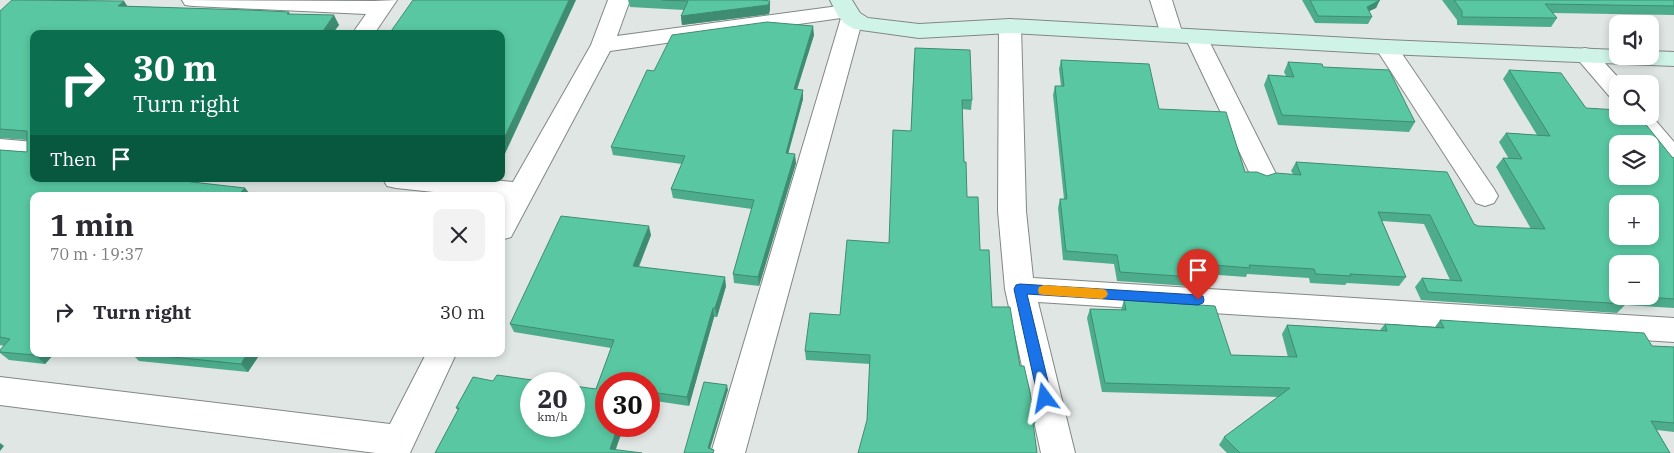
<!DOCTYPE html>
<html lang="en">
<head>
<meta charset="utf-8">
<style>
  body { margin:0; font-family:"IBM Plex Serif",serif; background:#f2f2f3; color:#2b2b33; height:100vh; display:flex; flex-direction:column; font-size:19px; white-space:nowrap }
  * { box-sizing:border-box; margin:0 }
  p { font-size:16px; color:#7c7c81 }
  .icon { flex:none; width:28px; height:28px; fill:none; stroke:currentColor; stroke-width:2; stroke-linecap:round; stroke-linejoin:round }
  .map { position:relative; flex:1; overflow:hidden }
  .drawer { position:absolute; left:30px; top:192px; width:475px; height:165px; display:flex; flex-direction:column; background:#fff; border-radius:10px; box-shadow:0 2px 8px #0003 }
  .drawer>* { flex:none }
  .top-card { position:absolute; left:30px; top:30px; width:475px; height:152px; border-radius:10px; box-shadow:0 2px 8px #0003; background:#0b6e4f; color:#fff; overflow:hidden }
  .tools { position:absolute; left:1609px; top:15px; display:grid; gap:10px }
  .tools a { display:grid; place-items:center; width:50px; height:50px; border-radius:10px; background:#fff; box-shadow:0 2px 8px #0003; font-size:25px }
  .speed { position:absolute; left:520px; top:372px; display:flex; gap:10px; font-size:25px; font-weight:700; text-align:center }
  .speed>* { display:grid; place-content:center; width:65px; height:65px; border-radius:50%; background:#fff; box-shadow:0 2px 8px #0003; line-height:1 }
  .speed small { font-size:12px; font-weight:400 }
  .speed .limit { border:8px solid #d22; background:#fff; color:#111 }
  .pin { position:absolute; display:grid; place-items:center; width:42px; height:42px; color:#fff; margin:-51px -21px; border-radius:50% 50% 50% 0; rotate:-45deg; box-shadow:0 0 5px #0007 }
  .pin .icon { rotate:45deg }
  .me { position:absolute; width:55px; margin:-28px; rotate:347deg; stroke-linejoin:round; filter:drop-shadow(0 0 4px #0008) }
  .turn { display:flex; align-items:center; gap:18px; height:105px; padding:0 20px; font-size:22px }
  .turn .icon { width:65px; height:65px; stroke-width:2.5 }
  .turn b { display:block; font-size:35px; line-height:42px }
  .then { display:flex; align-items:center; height:48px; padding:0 20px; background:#0003; gap:10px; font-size:19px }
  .round { display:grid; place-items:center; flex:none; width:52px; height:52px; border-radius:10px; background:#f2f2f3 }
  .summary { display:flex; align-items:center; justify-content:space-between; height:85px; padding:0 20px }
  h1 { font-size:30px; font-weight:800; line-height:38px }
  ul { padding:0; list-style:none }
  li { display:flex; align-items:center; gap:15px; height:70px; padding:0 20px }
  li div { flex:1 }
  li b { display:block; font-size:19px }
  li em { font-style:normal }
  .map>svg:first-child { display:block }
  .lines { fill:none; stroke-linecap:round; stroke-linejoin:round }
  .street-casing { stroke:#828785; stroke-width:2 }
  .secondary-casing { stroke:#828785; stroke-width:2 }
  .street { fill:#fff; fill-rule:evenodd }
  .secondary { fill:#cff3e7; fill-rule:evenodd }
  .wall { fill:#4dac8b; fill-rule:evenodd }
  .shaded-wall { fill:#3e8c71 }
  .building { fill:#59c8a2; stroke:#3e8c71; fill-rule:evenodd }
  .route { fill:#1a73e8; stroke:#114b97 }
  .slow { fill:#f59e0b }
</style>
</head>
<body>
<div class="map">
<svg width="1674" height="453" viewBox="0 0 1674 453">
  <rect width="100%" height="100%" fill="#dfe6e3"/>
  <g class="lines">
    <g class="street-casing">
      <g id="street">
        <path d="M182,0l192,1 23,-1 -23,34h-22l14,-20 -173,-8 -8,-1z"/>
        <path d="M608,0h22l-13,36 229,-31 8,1 2,6 4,1 3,5 -118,435h-34l130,-435 -231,33 -99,186 -10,3 2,-40 -2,-4h-30l-75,-8 -9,-2 -4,-7h101l29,3 78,-137z"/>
        <path d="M1150,0h22l11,35 -3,5 -8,2 -8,-2 -3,-5z"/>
        <path d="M1010,19l8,2 3,5 5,185 7,67 641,40v24l-636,-40 37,151h-34l-36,-164 -7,-78 1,-185 3,-5z"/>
        <path d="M1196,30l8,2 3,5 69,137 -4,6 -9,3 -9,-3 -4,-6 -65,-137 3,-5z"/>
        <path d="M1386,40l8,2 100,147 4,7 -4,7 -9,3 -9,-3 -101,-156 3,-5z"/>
        <path d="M1585,48l8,2 31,34h-6v16l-8,-3 -36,-42 3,-5z"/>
        <path d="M1650,114l24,28v26l-9,-3 -15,-18v-3h-3l-21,-28h24z"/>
        <path d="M0,139l34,3v18l-34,-3z"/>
        <path d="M426,354h30l-46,99h-34l-376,-48v-28l390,47z"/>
      </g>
    </g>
    <g class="secondary-casing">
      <path id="secondary" d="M830,0h22l8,13 8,5 51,6 91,-5 376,21 232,10v6h32v-5l24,1v14l-288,-12 -376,-21 -91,5 -65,-9 -10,-6 -6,-7z"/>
    </g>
    <use href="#street" class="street"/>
    <use href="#secondary" class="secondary"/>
  </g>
  <g class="wall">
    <path d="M628,0h136l6,9 -1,5 -87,11 -1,-9 3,-6 -54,-3z"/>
    <path d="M1302,0h77l-3,8 -7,3 3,6 -4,7 -53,-1z"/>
    <path d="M1442,0h232v15l-121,-2 4,5 -6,9 -94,-2v-5z"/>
    <path d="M128,6l161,6 1,2 49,11 -7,9h-298v145h141l-1,1 71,8 5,6 -216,2v158h20l-9,10 -36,-4 -9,-7v-3l4,-4 -4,-1v-195l27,2v-12l-27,-2v-127z"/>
    <path d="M814,35l-17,55 6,9 -15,54 8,10 -37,123 -25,-3 -1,-9 19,-65 -79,-11 -2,-9 11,-25 -69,-9 -2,-8z"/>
    <path d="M914,57l58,43 -1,10 -9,-1 2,53 3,35 13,53 12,57 28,59 15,57 -2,5 -166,-8 3,-56 -64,-4 -1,-9 35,-36 49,-73 22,-111z"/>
    <path d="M1061,60l98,49 86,63 22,4 26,-2 -2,-3 5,-9 178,62 4,2 53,3 -35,-62 7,-9 6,1 -10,-17 7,-9 31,2 -34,-56 6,-9 77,38 88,50v150l-49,-3 -8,8 -196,-13 -6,-13 7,-9 28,2 -26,-56 -42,-3 24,56 -7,9 -52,-3 -2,2 -35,-2 -1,-5 -62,-4 -1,3 -41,-3 1,4 -4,9 -85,-6 -3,-17 -51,-4 -5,-52 2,-9h4l-11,-104 2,-9h6l-2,-17zM1650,264v32h-32z"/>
    <path d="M1288,62l35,5 92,55 -6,10 -131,-7 -14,-40 4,-10 18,1 -2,-4z"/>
    <path d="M651,235l-12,32 87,19 -9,31h-3l-25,89 -40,-6v-16h-43v42h18l-8,23 -181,4 23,-43 -2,-2 37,-27 103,8 15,-41 -97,-16 -4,-8z"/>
    <path d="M1124,300l107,55 57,2 -6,-23 5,-9 93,5 5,-6 50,3 5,-7 212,26 22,1v85l-17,-2 13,23h-443l-8,-8 5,-8 55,-40 -177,-5 -15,-74 3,-9 31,1z"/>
    <path d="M116,354h144l-12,18 -109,-11 -5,-5z"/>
  </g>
  <g class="shaded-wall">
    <path d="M569,0h7l-73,158 -2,-4v-9z"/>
    <path d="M1380,0l-4,8 -13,6 4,-7z"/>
    <path d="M124,1l6,9 -12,-4z"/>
    <path d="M770,1v8l-1,5 -87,11 -1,-9z"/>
    <path d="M334,15l5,10 -7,9h-11z"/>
    <path d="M813,26l1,9 -20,63v-9z"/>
    <path d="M803,90v9l-17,63v-9z"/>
    <path d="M795,154l1,9 -37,123 -1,-9z"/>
    <path d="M245,188l6,8 -11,-3z"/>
    <path d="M649,226l2,9 -16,40 -2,-9z"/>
    <path d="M725,277l1,9 -9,31 -2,-9z"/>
    <path d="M713,308l1,9 -25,89 -2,-9z"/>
    <path d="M37,354h17l-9,10 -10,-9z"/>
    <path d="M247,354h13l-12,18 -7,-8z"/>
    <path d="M727,385l1,5 -19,62 -1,-4z"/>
    <path d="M618,426h6l-10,27 -4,-4z"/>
    <path d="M0,443l4,3 -4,5z"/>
  </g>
  <g class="building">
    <path d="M12,0l112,1 -6,5 131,4 40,2 -2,2 47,1 -13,19h-287v145h132l79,9 -5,5 29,3h-235v158h3l-2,1 -35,-3v-2l10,-11 -10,-2v-187l27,2v-21l-27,-2v-118z"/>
    <path d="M413,0h156l-68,145v-111h-112z"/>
    <path d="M662,0h100l8,1 -2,4 -87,11 7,-15z"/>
    <path d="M1310,0h70l-13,7 5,10 -54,-1z"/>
    <path d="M1454,0h220v6l-129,-2 12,14 -95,-1v-6z"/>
    <path d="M767,22l46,4 -19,63 9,1 -17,63 9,1 -37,123 -25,-3 21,-74 -83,-11 14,-33 -74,-9 36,-77 7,1 18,-36z"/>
    <path d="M915,48l55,2 2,50h-10l2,62h2l1,35h11l2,53h9l3,57h18l10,59h4l6,26 5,31h-2l4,30h-179l9,-33 3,-65 -65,-4 5,-38 30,2 7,-75 42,3 4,-113 18,1z"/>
    <path d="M1061,60l88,4 10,45 67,3 19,60h12l10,4 9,-3 25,2 -5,-13 151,10 27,52 4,2 67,3 -42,-71 19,1 -16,-26 44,3 -41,-66 52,3 25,35 32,2v6h21l33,41 2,1v141l-40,-3h16v-32h-32v32h4l4,8 -198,-12 -6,-14 40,3 -32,-66 -52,-3 28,65 -56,-3 1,2 -35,-2 -2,-5 -65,-4 1,3 -48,-4 4,14 -86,-6 -3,-17 -51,-4 -6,-52h7l-12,-113h9zM1618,144h32v32h-32zM1618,204h32v32h-32z"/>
    <path d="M1288,62l34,2 1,3 66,3 26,52 -133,-7 -14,-40 26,2z"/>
    <path d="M561,216l88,10 -16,40 92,11 -10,31h-2l-26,89 -38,-5v-8h-43v42h12l-8,23 32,4h-207l24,-45h-3l17,-31 20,4 4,-6 63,9h-29v42h43v-40l22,3 18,-49 -104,-16z"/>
    <path d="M1124,300l91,6 16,49 66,2 -10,-32 100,6 -2,-7 59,4 -4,-8 204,13 8,13 22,1v76l-23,-2 19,32h-430l-16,-16 66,-49 -185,-5 -15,-74 36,1z"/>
    <path d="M144,354h103l-6,10z"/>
    <path d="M704,382l23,3 -19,63 6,2 -1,3h-29z"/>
  </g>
  <path class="route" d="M1020,284l178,11 5,1 1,4 -1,3 -5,2 -171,-11 25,104 -2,4 -5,2 -5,-2 -2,-4 -24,-109 2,-4z"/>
  <path class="slow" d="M1044,285l58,4 4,1 2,4 -2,3 -4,2 -58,-4 -5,-1 -1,-4 1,-3z"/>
</svg>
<div class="tools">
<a><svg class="icon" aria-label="sound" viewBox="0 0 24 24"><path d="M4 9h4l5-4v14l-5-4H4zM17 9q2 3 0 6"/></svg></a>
<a><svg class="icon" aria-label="search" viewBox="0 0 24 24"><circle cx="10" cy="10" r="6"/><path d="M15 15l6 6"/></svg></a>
<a><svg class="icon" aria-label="layers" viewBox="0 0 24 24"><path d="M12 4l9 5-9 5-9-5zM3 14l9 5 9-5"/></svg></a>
<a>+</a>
<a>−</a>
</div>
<div class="speed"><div>20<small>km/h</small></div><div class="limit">30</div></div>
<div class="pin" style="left:1198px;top:300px;background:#d93025"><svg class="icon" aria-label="arrive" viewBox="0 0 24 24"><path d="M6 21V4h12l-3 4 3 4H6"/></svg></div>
<svg class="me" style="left:1045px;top:398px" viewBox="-20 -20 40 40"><path d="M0-17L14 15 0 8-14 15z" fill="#1a73e8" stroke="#fff" stroke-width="4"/></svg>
<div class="top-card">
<div class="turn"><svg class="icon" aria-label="right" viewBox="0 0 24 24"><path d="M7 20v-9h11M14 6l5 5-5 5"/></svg><div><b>30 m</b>Turn right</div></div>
<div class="then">Then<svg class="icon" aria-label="arrive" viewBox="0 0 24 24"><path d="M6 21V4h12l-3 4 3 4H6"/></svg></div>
</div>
<section class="drawer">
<div class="summary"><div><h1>1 min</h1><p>70 m · 19:37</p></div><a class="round"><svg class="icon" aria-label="close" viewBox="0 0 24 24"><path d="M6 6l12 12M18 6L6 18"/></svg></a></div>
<ul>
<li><svg class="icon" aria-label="right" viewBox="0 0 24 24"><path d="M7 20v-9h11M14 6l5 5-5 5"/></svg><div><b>Turn right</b></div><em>30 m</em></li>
</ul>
</section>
</div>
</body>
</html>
